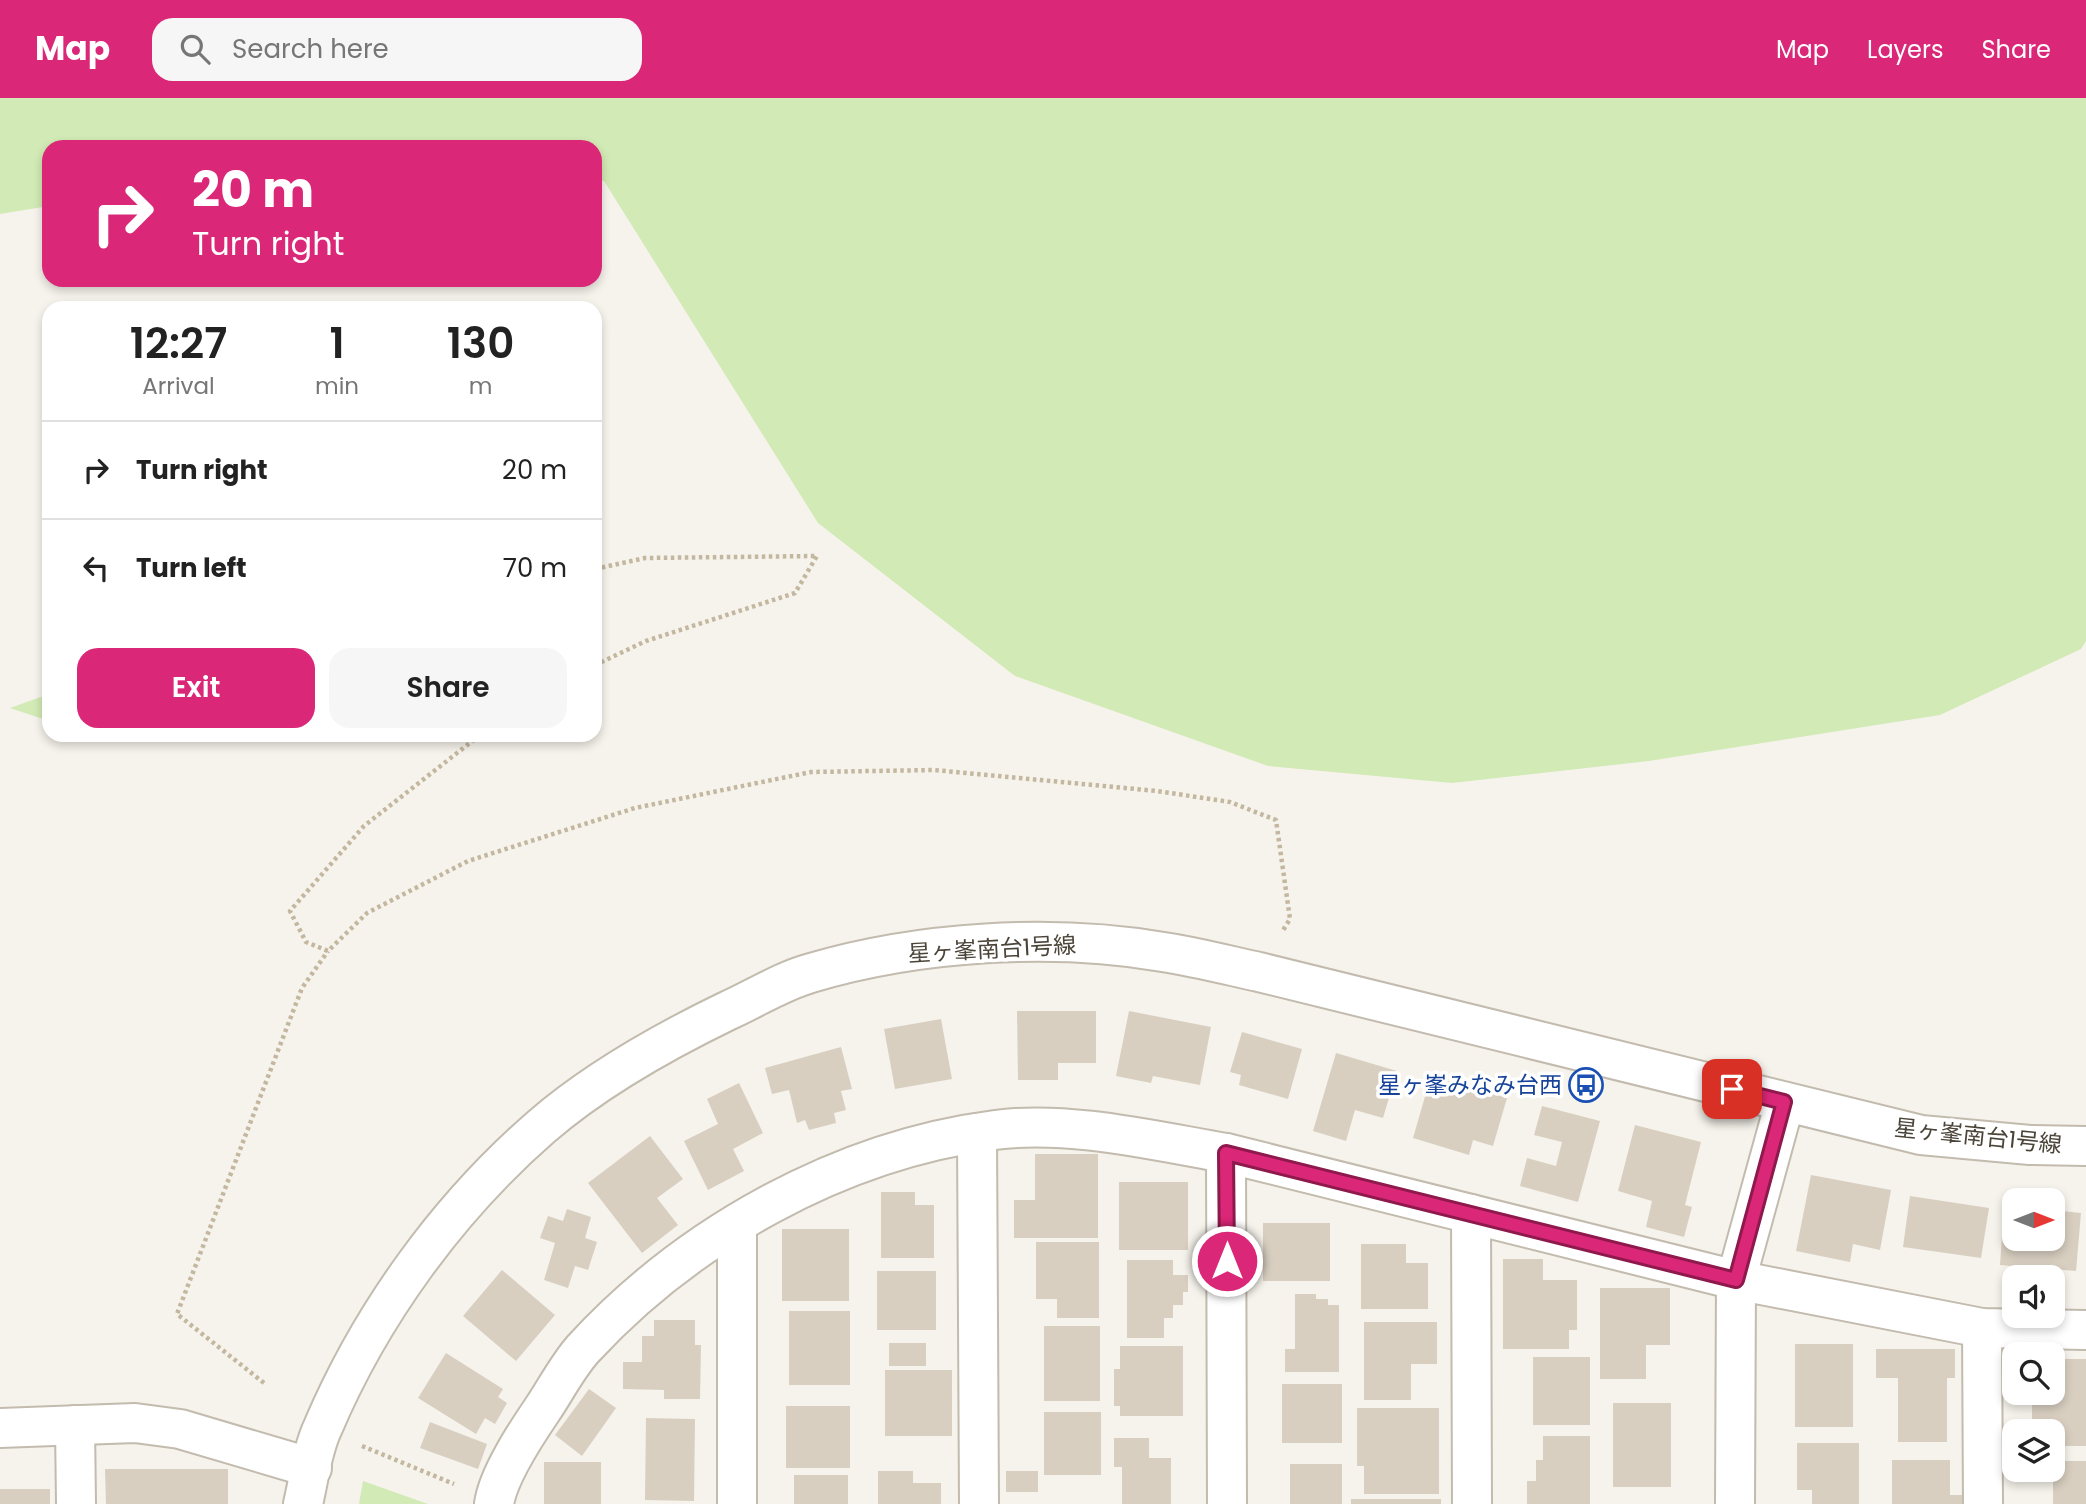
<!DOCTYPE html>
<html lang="en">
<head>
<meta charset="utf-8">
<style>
  body { margin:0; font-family:Poppins,"Noto Sans JP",sans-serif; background:#f6f6f6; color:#222; height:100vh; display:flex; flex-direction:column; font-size:26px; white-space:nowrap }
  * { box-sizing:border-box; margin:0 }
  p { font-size:23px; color:#767676 }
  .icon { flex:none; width:38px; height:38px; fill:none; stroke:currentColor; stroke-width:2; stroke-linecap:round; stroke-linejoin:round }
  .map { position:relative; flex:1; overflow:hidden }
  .side { position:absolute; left:42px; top:203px; width:560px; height:441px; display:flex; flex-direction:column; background:#fff; border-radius:21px; box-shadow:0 4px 10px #0003 }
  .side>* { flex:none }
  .guide { position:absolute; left:42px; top:42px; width:560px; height:147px; border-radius:21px; box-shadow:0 4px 10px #0003; background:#db2777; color:#fff; overflow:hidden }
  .needle { width:46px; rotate:90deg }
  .tools { position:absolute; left:2002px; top:1090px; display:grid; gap:14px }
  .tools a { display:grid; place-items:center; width:63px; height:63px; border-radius:14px; background:#fff; box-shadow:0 4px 10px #0003; font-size:35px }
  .pin { position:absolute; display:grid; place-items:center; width:60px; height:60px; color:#fff; margin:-30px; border-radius:14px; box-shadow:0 4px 10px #0006 }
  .me { position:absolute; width:77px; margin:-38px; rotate:0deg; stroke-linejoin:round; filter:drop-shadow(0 0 5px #0008) }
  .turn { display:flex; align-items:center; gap:24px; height:147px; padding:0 35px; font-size:32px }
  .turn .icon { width:91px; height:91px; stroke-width:2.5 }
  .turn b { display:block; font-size:49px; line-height:60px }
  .eta { display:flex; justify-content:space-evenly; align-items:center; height:119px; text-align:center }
  .eta b { font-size:42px; font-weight:600; line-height:49px }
  .cta { display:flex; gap:14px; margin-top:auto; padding:14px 35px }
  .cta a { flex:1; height:80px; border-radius:21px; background:#db2777; color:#fff; font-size:28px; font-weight:600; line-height:80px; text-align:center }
  .cta a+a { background:#f6f6f6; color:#222 }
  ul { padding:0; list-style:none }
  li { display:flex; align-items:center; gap:21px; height:98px; padding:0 35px; border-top:2px solid #e0e0e0 }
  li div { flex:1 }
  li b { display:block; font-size:26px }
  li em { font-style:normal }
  header { display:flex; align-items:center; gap:42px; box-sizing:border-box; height:98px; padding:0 35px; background:#db2777; color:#fff }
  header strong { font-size:33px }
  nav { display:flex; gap:38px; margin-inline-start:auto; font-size:24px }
  .search { width:490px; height:63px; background:#f6f6f6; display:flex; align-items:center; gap:18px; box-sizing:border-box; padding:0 24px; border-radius:21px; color:#767676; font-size:26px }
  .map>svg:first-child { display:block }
  .green { fill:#d2eab5 }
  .building { fill:#d8cfc1 }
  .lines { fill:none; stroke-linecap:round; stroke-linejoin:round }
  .minor-casing { stroke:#c2bbae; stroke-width:42 }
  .path { stroke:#c4b79f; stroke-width:4.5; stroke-dasharray:3.5 3.5; stroke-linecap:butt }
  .minor { stroke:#fff; stroke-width:38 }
  .route-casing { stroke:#8e194d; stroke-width:18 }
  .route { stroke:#db2777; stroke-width:12 }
  .labels { text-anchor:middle; stroke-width:7; stroke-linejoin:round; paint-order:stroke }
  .street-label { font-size:23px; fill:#4b4439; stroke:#fff }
  .transit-label { font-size:23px; fill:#164399; stroke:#fff; text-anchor:end }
</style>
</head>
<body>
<header>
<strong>Map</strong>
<div class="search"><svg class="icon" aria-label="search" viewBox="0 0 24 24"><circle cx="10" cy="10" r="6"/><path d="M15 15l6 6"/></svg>Search here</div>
<nav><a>Map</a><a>Layers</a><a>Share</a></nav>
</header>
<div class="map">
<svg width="2086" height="1406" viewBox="0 0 2086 1406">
  <rect width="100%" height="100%" fill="#f6f3ec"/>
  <g class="green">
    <path d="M0,0h2086v543l-5,8 -141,66 -291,46 -197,22 -184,-17 -253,-90 -197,-153 -214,-342 -9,-1v-33h-546v59l-49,8z"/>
    <path d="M49,596v27l-39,-13z"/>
    <path d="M363,1383l65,23h-69z"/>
  </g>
  <g class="building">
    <path d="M1017,913h79v52h-38v17h-40z"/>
    <path d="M1129,913l82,16 -11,58 -47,-9 -2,7 -35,-7z"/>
    <path d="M941,921l11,60 -57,10 -11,-60z"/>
    <path d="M1242,934l60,17 -14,50 -49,-14 2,-10 -11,-3z"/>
    <path d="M841,949l11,42 -11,2 5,19 -12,3 2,10 -27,7 -4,-10 -8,3 -8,-33 -17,4 -7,-26z"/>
    <path d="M1336,955l61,18 -14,47 -28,-8 -9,31 -33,-10z"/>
    <path d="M1431,978l76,22 -14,48 -20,-6 -4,15 -56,-17z"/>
    <path d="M739,985l24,50 -30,16 11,22 -36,19 -24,-49 34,-17 -11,-25z"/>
    <path d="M1542,1008l58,15 -22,81 -58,-16 7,-28 29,8 6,-24 -28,-7z"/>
    <path d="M1635,1027l66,17 -16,63 7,2 -8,30 -38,-10 6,-26 -34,-10z"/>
    <path d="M650,1038l33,43 -26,19 21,27 -36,28 -54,-70z"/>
    <path d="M1035,1056h63v84h-84v-38h21z"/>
    <path d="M1811,1077l80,15 -11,60 -27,-6 -3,18 -54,-11z"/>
    <rect x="1119" y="1084" width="69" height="68"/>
    <path d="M881,1094h34v13h19v53h-53z"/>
    <path d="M1910,1098l79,12 -8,50 -78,-11z"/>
    <path d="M2004,1108l10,1v32h39v-29l28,3 -5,58 -76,-6z"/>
    <path d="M567,1111l24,8 -6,21 12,4 -9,28 -13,-4 -7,22 -24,-8 11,-37 -15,-5 8,-22 15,5z"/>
    <rect x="1263" y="1125" width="67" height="58"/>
    <rect x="782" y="1131" width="67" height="72"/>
    <path d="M1036,1144h63v76h-42v-19h-21z"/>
    <path d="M1361,1146h45v19h22v46h-67z"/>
    <path d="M1503,1161h40v21h34v50h-8v19h-66z"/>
    <path d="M1127,1162h46v15h15v17h-5v13h-10v13h-9v20h-37z"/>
    <path d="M502,1172l53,45 -39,46 -53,-45z"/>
    <rect x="877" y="1173" width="59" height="59"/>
    <path d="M1600,1190h70v57h-24v34h-46z"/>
    <path d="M1295,1196h21v5h12v6h11v67h-54v-23h10z"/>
    <rect x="789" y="1213" width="61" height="74"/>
    <path d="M654,1222h41v25h6l-1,54h-36v-9l-41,-1v-27h19v-26h12z"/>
    <path d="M1364,1224h73v42h-26v36h-47z"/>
    <rect x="1044" y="1228" width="56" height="75"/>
    <rect x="889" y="1245" width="37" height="23"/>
    <rect x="1795" y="1246" width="58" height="83"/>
    <path d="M1120,1248h63v70h-63v-10h-6v-37h6z"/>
    <path d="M1876,1251h79v29h-8v64h-49v-64h-22z"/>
    <path d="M446,1255l57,36 -5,8 9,6 -12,21 -10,-6 -9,16 -58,-36z"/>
    <rect x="1533" y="1259" width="57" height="68"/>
    <path d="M2053,1261h33v87h-33v-14h-21v-39h21z"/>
    <rect x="885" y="1272" width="67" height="66"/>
    <rect x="1282" y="1286" width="60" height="59"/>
    <path d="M589,1291l27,19 -34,48 -27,-21z"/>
    <rect x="1613" y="1305" width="58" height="84"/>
    <rect x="786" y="1308" width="64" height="62"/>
    <path d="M1357,1310h82v86h-75v-28h-7z"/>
    <rect x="1044" y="1314" width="57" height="63"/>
    <path d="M646,1320l49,1 -1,82 -49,-1z"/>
    <path d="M430,1324l57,22 -9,25 -58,-21z"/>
    <path d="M1543,1338h47v68h-63v-23h9v-21h7z"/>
    <path d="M1114,1340h35v20h22v46h-49v-37h-8z"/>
    <path d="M1797,1345h62v61h-47v-14h-15z"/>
    <path d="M1892,1362h58v35h13v9h-71z"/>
    <rect x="2053" y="1363" width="33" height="43"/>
    <rect x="544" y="1364" width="57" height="42"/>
    <rect x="1290" y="1366" width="52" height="40"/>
    <path d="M105,1371h123v35h-122z"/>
    <path d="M878,1373h35v12h28v21h-63z"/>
    <rect x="1006" y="1373" width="32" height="21"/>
    <rect x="794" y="1377" width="54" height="29"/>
    <rect x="0" y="1391" width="50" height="15"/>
    <rect x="1351" y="1401" width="90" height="5"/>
  </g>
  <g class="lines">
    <g class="minor-casing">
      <g id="minor">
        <path d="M977,1035l2,371"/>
        <path d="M1226,1055l1,351"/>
        <path d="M1471,1116l1,290"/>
        <path d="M737,1127v279"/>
        <path d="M1982,1230l1,176"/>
        <path d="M75,1327l1,79"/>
        <path d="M0,1330l135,-5 45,6 132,39"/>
        <path d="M303,1406c6,-25 9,-54 20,-77 48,-113 125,-219 218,-300 54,-47 122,-85 186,-116 27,-12 55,-30 84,-38 108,-32 241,-40 352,-21 32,5 64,13 96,20l662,163 109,10 56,1"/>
        <path d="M494,1406c4,-28 31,-69 48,-94 13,-19 25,-43 41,-61 105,-114 257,-199 412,-219 73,-10 160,11 231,23l510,127 246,48 104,2"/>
        <path d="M1735,1406l1,-224 49,-178"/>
      </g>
    </g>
    <g class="path">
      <path d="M595,471l50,-11 172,-2 -22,37 -149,48 -51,24"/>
      <path d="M480,637l-116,91 -74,85 16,31 22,9 39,-38 101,-52 167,-53 176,-36 123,-2 223,21 73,11 46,18 14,99 -8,13"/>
      <path d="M264,1285l-87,-69 125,-326 26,-37"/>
      <path d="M362,1348l92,38"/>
    </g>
    <use href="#minor" class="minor"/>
  </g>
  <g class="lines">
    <g class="route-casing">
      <path id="route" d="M1227,1163l-1,-108 510,127 48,-178 -52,-13"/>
    </g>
    <use href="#route" class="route"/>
  </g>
  <defs>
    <g id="bus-ring" transform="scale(1.75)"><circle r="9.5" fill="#fff" stroke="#1a4fb4" stroke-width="1.5"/><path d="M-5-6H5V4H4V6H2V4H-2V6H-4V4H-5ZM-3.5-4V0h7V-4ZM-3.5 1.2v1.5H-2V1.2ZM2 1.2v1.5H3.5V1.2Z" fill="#1a4fb4"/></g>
  </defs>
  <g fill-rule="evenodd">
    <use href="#bus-ring" x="1586" y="987"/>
  </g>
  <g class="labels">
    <g class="street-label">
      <text transform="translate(992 851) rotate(-3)" y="8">星ヶ峯南台1号線</text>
      <text transform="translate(1978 1038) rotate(6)" y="8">星ヶ峯南台1号線</text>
    </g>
    <g class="transit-label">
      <text x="1562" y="995">星ヶ峯みなみ台西</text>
    </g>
  </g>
</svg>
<div class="tools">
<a><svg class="needle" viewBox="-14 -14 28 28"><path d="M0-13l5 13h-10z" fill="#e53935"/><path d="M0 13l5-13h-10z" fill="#767676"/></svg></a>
<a><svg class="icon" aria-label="sound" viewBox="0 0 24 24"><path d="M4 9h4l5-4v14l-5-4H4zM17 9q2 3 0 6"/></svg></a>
<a><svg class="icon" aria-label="search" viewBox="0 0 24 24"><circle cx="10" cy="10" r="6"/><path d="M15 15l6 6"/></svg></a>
<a><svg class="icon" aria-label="layers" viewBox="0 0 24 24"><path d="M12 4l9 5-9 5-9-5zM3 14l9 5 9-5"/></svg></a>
</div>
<div class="pin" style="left:1732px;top:991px;background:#d93025"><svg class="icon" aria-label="arrive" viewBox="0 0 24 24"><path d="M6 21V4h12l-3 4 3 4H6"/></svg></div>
<svg class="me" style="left:1227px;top:1163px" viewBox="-20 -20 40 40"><circle r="17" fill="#db2777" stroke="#fff" stroke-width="3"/><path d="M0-11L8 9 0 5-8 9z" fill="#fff"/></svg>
<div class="guide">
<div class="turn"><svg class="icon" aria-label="right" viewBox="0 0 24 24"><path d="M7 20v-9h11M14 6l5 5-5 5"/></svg><div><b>20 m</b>Turn right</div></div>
</div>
<section class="side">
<div class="eta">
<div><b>12:27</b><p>Arrival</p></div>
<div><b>1</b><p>min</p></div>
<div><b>130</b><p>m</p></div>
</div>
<ul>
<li><svg class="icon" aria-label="right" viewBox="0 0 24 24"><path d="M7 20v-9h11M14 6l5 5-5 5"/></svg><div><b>Turn right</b></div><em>20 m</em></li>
<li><svg class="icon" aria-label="left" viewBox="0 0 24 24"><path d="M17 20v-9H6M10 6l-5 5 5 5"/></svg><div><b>Turn left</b></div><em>70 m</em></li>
</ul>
<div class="cta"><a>Exit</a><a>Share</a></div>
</section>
</div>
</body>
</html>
